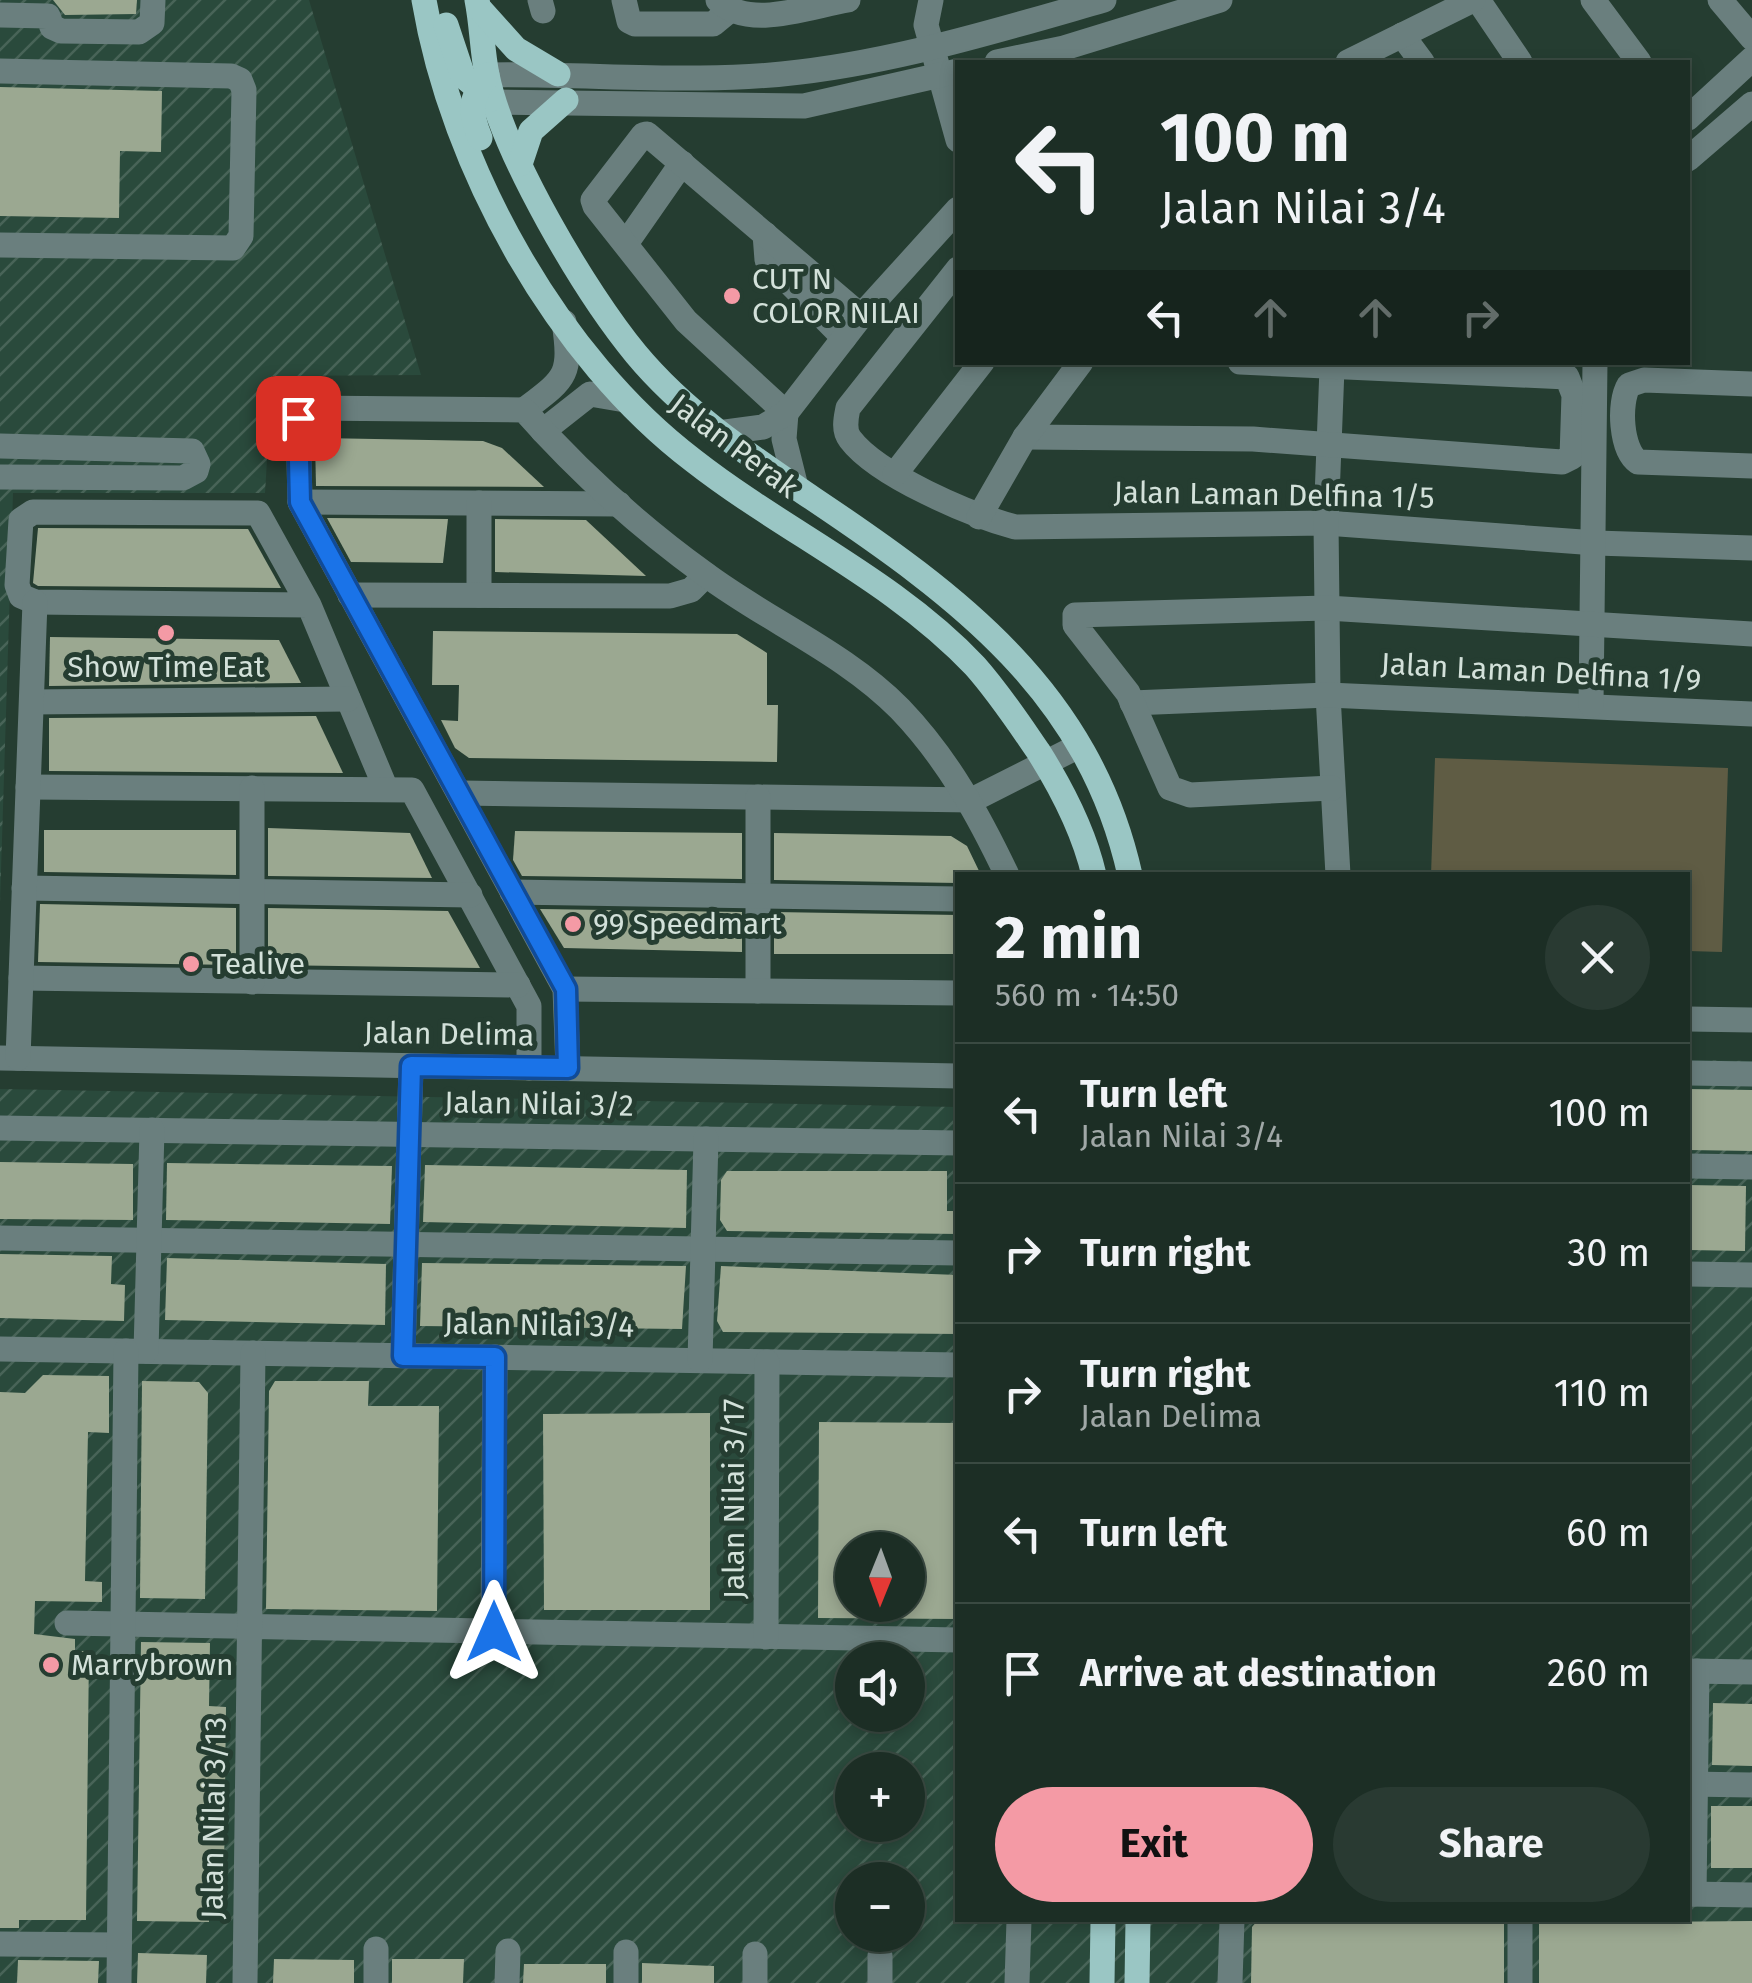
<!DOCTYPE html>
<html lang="en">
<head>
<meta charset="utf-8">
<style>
  body { margin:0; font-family:"Fira Sans",sans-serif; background:#293a32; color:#f1f3f6; height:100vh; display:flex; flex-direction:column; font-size:38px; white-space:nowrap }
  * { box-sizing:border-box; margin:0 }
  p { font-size:32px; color:#a0a8a7 }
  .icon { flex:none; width:55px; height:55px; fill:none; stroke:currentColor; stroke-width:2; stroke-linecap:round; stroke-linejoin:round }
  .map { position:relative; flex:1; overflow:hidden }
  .details { position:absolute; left:955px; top:872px; width:735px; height:1050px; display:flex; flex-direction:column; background:#1c2e25; border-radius:0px; box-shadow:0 5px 15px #0003,0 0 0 2px #3a4a42 }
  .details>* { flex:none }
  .banner { position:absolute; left:955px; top:60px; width:735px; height:305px; border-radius:0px; box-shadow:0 5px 15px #0003,0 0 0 2px #3a4a42; background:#1c2e25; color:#f1f3f6; overflow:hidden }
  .needle { width:65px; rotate:181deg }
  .buttons { position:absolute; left:835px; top:1532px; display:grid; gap:20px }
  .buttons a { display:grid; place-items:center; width:90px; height:90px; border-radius:50%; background:#1c2e25; box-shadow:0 5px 15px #0003,0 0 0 2px #3a4a42; font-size:50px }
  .pin { position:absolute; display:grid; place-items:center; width:85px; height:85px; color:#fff; margin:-42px; border-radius:20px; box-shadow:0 5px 15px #0006 }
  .me { position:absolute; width:110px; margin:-55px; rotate:0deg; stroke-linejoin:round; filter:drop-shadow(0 0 8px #0008) }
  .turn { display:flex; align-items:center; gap:35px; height:210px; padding:0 40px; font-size:45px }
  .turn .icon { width:130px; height:130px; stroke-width:2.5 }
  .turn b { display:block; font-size:70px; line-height:85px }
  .lanes { display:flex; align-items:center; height:95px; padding:0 40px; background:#0003; justify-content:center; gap:50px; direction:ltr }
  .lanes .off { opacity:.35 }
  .round { display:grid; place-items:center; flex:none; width:105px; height:105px; border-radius:52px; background:#293a32 }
  .overview { display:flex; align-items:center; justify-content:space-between; height:170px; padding:0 40px }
  h1 { font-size:60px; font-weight:700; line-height:75px }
  .action { display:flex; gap:20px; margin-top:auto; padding:20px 40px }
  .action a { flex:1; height:115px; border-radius:60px; background:#f49aa5; color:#111; font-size:40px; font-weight:700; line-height:115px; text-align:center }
  .action a+a { background:#293a32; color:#f1f3f6 }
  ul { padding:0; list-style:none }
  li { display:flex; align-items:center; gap:30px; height:140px; padding:0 40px; border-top:2px solid #3a4a42 }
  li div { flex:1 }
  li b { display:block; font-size:38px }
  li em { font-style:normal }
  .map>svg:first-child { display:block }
  .industrial { fill:url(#industrial-furrows); fill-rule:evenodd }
  .pitch { fill:#5f5c44 }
  .building { fill:#9ba891; fill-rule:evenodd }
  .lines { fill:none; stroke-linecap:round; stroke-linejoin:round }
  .minor { stroke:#6a7f7e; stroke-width:25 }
  .major { stroke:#9ac6c4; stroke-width:25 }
  .route-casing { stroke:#114b97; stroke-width:25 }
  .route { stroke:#1a73e8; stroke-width:18 }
  .poi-dot { fill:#f49aa5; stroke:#253d31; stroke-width:4 }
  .labels { text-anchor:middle; stroke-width:10; stroke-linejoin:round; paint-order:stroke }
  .poi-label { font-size:30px; fill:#d3e1da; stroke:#253d31; text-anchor:start }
  .street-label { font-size:30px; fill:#d3e1da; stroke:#253d31 }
</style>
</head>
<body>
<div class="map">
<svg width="1752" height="1983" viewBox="0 0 1752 1983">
  <defs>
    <pattern id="industrial-furrows" width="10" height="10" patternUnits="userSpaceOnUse" patternTransform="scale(2.5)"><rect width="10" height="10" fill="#2a4a3c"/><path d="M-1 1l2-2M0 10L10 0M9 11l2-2" fill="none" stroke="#486458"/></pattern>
  </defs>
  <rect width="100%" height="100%" fill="#253d31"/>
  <g class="industrial">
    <path d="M0,0h309l112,375 -149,1 -7,117h-252l-13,409z"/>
    <path d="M1688,1060l64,1v922h-1752v-894l957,18 1,813h730zM852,1550h56v55h-56zM852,1660h56v55h-56zM852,1770h56v55h-56zM852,1880h56v55h-56z"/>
  </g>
  <path class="pitch" d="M1435,758l293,10 -6,184 -34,-1v-76h-257z"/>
  <g class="building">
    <path d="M53,0h84l-1,14 -71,1z"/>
    <path d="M0,87l162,4 -1,61 -41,-1 -1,67 -119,-2z"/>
    <path d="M321,438l162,3 19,7 42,39 -228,-1 -1,-45z"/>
    <path d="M327,518l121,1 -5,44 -92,-1z"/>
    <path d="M495,519l91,1 60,56 -151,-4z"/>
    <path d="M38,528l210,1 33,59 -243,-2 -5,-3z"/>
    <path d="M433,631l304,3 30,19v52h11l-1,57 -308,-4 -14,-10 -14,-28 17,1 1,-36h-27z"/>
    <path d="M50,637l229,3 22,43 -252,3z"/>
    <path d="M316,716l27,57 -294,-2v-53z"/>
    <path d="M268,828l142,5 22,45 -164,-2z"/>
    <path d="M44,830h192v45l-192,-3z"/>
    <path d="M515,831l227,2v46l-220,-3 -9,-16z"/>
    <path d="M774,833l177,3 16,10 14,29h-23v8l-184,-3z"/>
    <path d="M40,904l196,4v57l-198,-3z"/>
    <path d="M268,908l180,3 32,57 -212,-3z"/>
    <path d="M540,909l202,3v40l-178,-4z"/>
    <path d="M774,912l184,3v39h-184z"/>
    <path d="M1688,1089l64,1v61l-64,-1z"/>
    <path d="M0,1162l133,2v56l-133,-1z"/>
    <path d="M167,1163l225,3 -2,58 -224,-4z"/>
    <path d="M425,1165l262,5 -1,58 -263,-6z"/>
    <path d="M727,1171h220v40h11v23l-231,-3 -7,-11 1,-40z"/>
    <path d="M1688,1185l58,1 -1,65 -57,-1z"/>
    <path d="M0,1254l112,2 -1,28 14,1 -1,36 -124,-3z"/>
    <path d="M167,1258l219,6 -1,61 -220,-5z"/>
    <path d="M422,1263l264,3 -4,63 -262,-3z"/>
    <path d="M721,1266l237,9v59l-235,-2 -6,-11z"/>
    <path d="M43,1375l66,1v57l-21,-1 -3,149 17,1v20l-67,-1 -1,33 41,5v12h14l-3,269h-67v8h-19v-536l25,1z"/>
    <path d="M142,1381l57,1 9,11 -3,206 -65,-1z"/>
    <path d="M275,1381h94l-1,25h71l-2,205 -171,-2 3,-218z"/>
    <path d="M710,1413v197h-166l-1,-196z"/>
    <path d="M819,1422l139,1v196l-140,-1zM852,1550h56v55h-56z"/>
    <path d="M141,1642l69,1 -1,63 17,1 -2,170h-15v45l-72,-1z"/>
    <path d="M1713,1703l39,1v62l-40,-1z"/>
    <rect x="1711" y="1806" width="41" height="62"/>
    <path d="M1258,1920h246v63h-253l1,-56z"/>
    <path d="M1752,1921v62h-213v-60z"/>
    <path d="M138,1953l69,2 -1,28h-69z"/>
    <path d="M274,1959l80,1v23h-81z"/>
    <path d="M392,1959h72l-1,24h-71z"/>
    <path d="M18,1960l81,1 -1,22h-81z"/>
    <path d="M642,1963l72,3v17h-72z"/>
    <path d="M524,1964h82v19h-83z"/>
  </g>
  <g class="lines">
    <g class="minor">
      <path d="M540,0l3,11"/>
      <path d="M624,0l5,21 6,3h78l17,-14"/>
      <path d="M718,0c30,31 93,6 130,0"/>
      <path d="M931,0l-5,25 32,115"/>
      <path d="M1478,0l42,62"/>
      <path d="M1593,0l46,62"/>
      <path d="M1720,0l32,38"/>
      <path d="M0,15l48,1 4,11 9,4 78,1 13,-9 1,-23"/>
      <path d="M1402,35l20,27"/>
      <path d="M997,62l67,-14 156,-48"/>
      <path d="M1348,62l125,-62"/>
      <path d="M0,71l231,5 9,4 4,10 -3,146 -8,12 -233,-3"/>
      <path d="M487,75c104,-2 210,10 313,-3 102,-12 206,-44 304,-72"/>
      <path d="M495,102l309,4 154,-35"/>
      <path d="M1688,118l64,-59"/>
      <path d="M1688,159l64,-55"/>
      <path d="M765,234l2,26 77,78"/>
      <path d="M627,242l55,-79"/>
      <path d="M958,269l-110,139c-2,10 -5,22 2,31 28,37 121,76 165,88l311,-4 270,20 156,5"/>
      <path d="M1332,368l-6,155 2,172 10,180"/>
      <path d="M1752,384l-108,-4 -15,5c-11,18 -8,65 9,77l114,4"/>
      <path d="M524,410c42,-32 48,-34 40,-88"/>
      <path d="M786,413l-100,-92 -91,-115 -2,-6 50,-65 4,-1 214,182"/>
      <path d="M786,413l-2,26 12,48"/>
      <path d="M543,431l47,-37 35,6"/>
      <path d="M718,433l45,-6 23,-14 75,-97 97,-107"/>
      <path d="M1025,437l228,2 309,23 10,-5 2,-62 -7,-18 -327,-15"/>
      <path d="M0,446l192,5 6,13 -2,7 -13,7 -183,-1"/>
      <path d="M895,474l87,-112"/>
      <path d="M300,502l319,2"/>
      <path d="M479,503v92"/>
      <path d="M979,517l46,-80 56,-75"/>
      <path d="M350,595l320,1 21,-6 15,-15"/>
      <path d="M309,605l-51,-92 -225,-1 -12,8 -4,65 4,11 14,6 274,3 77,184"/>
      <path d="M32,702l316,-3"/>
      <path d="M1132,703l196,-8 424,19"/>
      <path d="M1591,705l4,-343"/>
      <path d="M28,787l384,3 117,216v62"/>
      <path d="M1332,788l-142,7 -20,-7 -42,-95 -53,-68v-10l252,-7 425,26"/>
      <path d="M462,793l510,7 107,-54"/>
      <path d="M758,797v194"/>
      <path d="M24,888l446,7"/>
      <path d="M512,892l446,7"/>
      <path d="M21,978l497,7"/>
      <path d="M252,982v-194"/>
      <path d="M565,989l393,4"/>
      <path d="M1688,1019l64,1"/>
      <path d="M0,1058l958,18"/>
      <path d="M18,1058l17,-456"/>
      <path d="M568,1068l-3,-79 -265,-487 -2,-84 7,-10 219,2c53,60 116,117 181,164 63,47 140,79 195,135 47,49 78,105 107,166"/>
      <path d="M1688,1073l64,1"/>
      <path d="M0,1128l958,15"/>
      <path d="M1688,1166l64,1"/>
      <path d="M0,1238l958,15"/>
      <path d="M1688,1274l64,1"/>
      <path d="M0,1349l958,16"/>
      <path d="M146,1351l6,-221"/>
      <path d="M403,1355l8,-289"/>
      <path d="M700,1360l6,-221"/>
      <path d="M67,1623l891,17"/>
      <path d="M493,1632l2,-275"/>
      <path d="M766,1637l1,-275"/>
      <path d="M1688,1671l64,1"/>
      <path d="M1688,1784l64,1"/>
      <path d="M1688,1894l64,1"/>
      <path d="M1694,1894l3,-223"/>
      <path d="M0,1944l119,1"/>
      <path d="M119,1983l7,-632"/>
      <path d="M245,1983l8,-630"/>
      <path d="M376,1983v-34"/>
      <path d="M507,1983l1,-32"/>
      <path d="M626,1983v-31"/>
      <path d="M755,1983v-29"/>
      <path d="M880,1983v-27"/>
      <path d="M1017,1983l2,-63"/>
      <path d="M1230,1983l2,-63"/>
      <path d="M1520,1983v-63"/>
    </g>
    <g class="major">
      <path d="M424,0c28,168 134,358 270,461 91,71 201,120 281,205 24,27 43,56 63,85 24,38 46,81 56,124"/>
      <path d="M477,0c5,25 5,50 10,75 16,79 98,217 149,279 49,59 114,102 176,144 146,98 277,194 318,377"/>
      <path d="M479,8l37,41 42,25"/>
      <path d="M446,25l17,51 28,23"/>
      <path d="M480,138c-11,-27 -10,-39 7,-63"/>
      <path d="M520,164l11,-33 35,-31"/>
      <path d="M1102,1983l1,-63"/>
      <path d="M1137,1983l1,-63"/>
    </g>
  </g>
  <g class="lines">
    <g class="route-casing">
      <path id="route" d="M298,418l2,84 266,487 2,79 -157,-2 -8,290 92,1 -1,275"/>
    </g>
    <use href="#route" class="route"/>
  </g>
  <g class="poi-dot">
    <circle cx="732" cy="296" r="10"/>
    <circle cx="166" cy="633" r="10"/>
    <circle cx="573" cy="924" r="10"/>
    <circle cx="191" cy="964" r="10"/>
    <circle cx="51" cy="1665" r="10"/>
  </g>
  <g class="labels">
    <g class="poi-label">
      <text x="752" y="289">CUT N<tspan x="752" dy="34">COLOR NILAI</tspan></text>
      <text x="166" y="677" text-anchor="middle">Show Time Eat</text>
      <text x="593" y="934">99 Speedmart</text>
      <text x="211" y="974">Tealive</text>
      <text x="71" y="1675">Marrybrown</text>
    </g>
    <g class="street-label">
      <text transform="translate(734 446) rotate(37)" y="10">Jalan Perak</text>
      <text transform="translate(1274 495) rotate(1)" y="10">Jalan Laman Delfina 1/5</text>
      <text transform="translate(1541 672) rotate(3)" y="10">Jalan Laman Delfina 1/9</text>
      <text transform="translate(449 1034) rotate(1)" y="10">Jalan Delima</text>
      <text transform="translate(539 1104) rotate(1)" y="10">Jalan Nilai 3/2</text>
      <text transform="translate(539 1325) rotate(1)" y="10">Jalan Nilai 3/4</text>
      <text transform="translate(734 1499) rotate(-90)" y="10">Jalan Nilai 3/17</text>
      <text transform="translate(214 1818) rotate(-89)" y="10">Jalan Nilai 3/13</text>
    </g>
  </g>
</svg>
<div class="buttons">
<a><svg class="needle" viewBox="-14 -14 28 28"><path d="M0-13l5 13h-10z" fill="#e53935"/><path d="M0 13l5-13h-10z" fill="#a0a8a7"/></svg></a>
<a><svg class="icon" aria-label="sound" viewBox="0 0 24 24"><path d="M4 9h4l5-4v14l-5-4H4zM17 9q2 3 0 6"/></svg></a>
<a>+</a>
<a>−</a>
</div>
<div class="pin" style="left:298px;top:418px;background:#d93025"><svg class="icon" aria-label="arrive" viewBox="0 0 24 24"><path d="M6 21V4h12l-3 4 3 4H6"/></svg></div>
<svg class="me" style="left:494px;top:1632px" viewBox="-20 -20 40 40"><path d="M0-17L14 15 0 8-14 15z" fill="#1a73e8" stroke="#fff" stroke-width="4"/></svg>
<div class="banner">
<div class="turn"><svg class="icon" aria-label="left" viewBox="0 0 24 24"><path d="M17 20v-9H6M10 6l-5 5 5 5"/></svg><div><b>100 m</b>Jalan Nilai 3/4</div></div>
<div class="lanes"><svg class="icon" aria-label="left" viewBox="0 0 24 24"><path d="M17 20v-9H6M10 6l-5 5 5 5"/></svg><svg class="icon off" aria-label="ahead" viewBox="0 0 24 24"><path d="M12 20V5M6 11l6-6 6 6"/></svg><svg class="icon off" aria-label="ahead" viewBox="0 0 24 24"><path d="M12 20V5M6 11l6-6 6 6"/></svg><svg class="icon off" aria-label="right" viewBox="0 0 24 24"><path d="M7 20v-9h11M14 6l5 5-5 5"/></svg></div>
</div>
<section class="details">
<div class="overview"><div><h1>2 min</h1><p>560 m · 14:50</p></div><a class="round"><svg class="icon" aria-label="close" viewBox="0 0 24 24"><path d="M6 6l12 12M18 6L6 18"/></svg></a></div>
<ul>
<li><svg class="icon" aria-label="left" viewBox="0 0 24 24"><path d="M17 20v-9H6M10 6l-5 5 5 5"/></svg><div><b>Turn left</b><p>Jalan Nilai 3/4</p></div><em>100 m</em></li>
<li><svg class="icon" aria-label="right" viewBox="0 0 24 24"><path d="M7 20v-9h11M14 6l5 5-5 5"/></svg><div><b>Turn right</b></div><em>30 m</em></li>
<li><svg class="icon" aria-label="right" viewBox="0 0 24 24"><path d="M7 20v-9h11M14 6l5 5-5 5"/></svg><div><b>Turn right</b><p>Jalan Delima</p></div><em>110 m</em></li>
<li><svg class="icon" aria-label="left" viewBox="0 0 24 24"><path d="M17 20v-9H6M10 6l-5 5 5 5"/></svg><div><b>Turn left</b></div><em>60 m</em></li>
<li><svg class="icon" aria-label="arrive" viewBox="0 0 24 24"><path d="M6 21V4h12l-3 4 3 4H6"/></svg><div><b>Arrive at destination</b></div><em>260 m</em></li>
</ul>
<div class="action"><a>Exit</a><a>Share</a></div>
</section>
</div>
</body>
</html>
